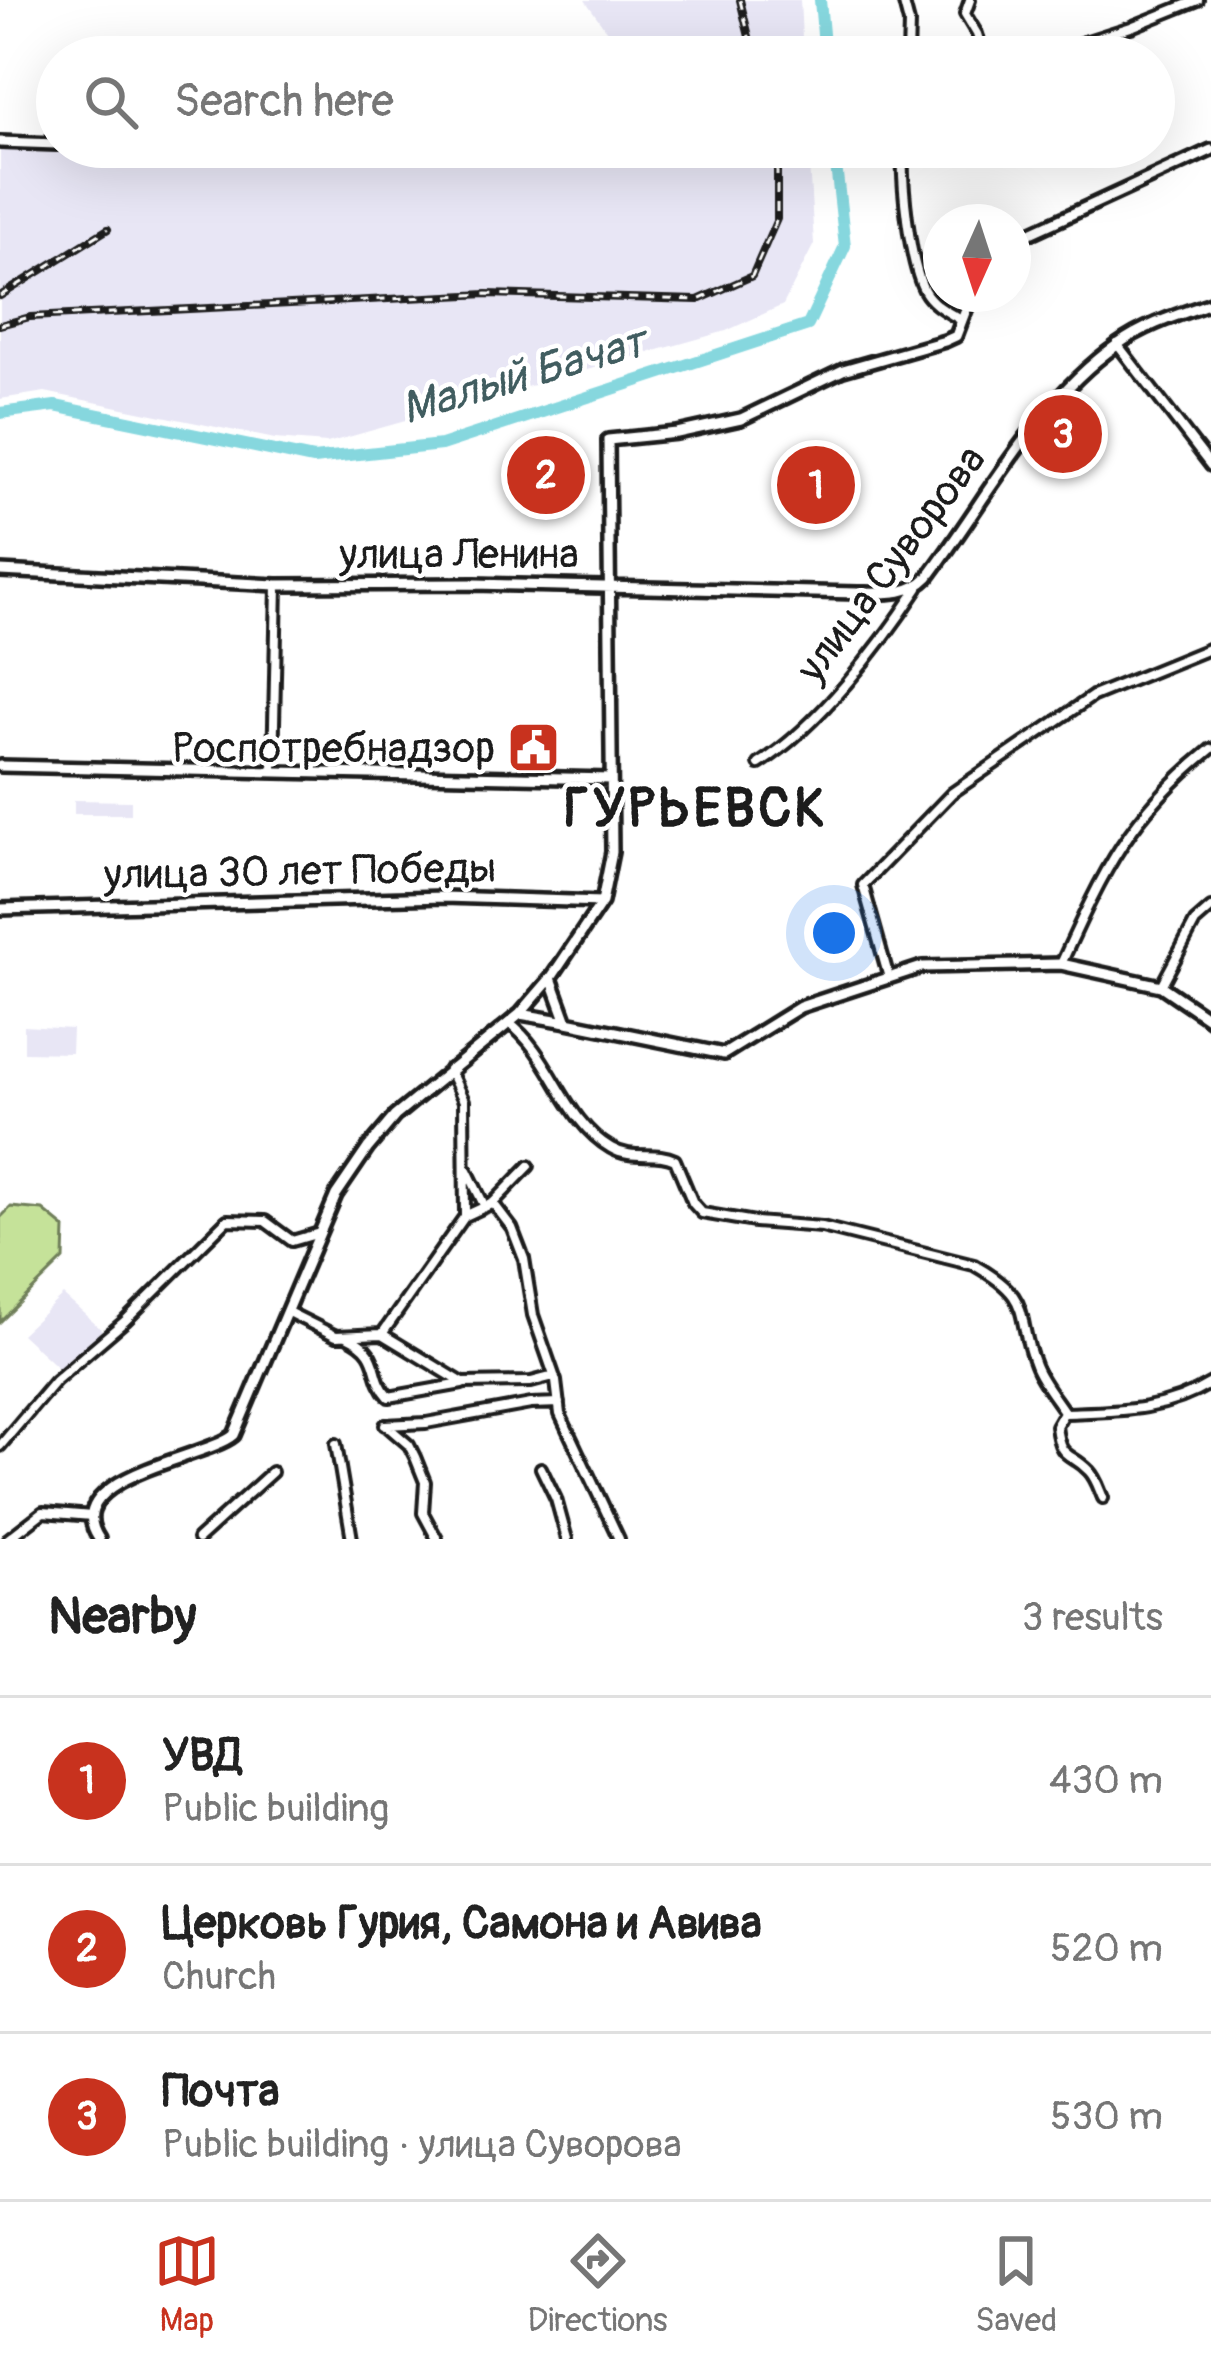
<!DOCTYPE html>
<html lang="en">
<head>
<meta charset="utf-8">
<style>
  body { margin:0; font-family:Pangolin,sans-serif; background:#f6f6f6; color:#222 }
  .compass { position:absolute; left:923px; top:204px; width:108px; height:108px; border-radius:50%; background:#fff; box-shadow:0 12px 48px #0002; rotate:183deg }
  .you { position:absolute; left:834px; top:933px; width:42px; height:42px; margin:-30px; border:9px solid #fff; border-radius:50%; background:#1a73e8; box-shadow:0 0 0 18px #1a73e833 }
  .badge { display:grid; place-items:center; width:78px; height:78px; border-radius:50%; background:#c8321e; color:#fff; font-size:39px; font-weight:700 }
  .pin { position:absolute; translate:-50% -50%; border:6px solid #fff; box-shadow:0 3px 12px #0006 }
  .list { margin:0; padding:0; list-style:none }
  h2 { display:flex; justify-content:space-between; align-items:center; height:156px; margin:0; padding:0 48px; font-size:51px }
  h2 small { font-size:39px; font-weight:400; color:#767676 }
  .list li { display:grid; grid-template-columns:78px 1fr auto; gap:36px; align-items:center; box-sizing:border-box; height:168px; padding:0 48px; border-top:3px solid #e0e0e0 }
  .list b { display:block; font-size:45px; white-space:nowrap }
  .list p { margin:0; font-size:39px; white-space:nowrap; color:#767676 }
  .list em { font-size:39px; font-style:normal; color:#767676 }
  .icon { flex:none; width:66px; height:66px; fill:none; stroke:currentColor; stroke-width:2; stroke-linecap:round; stroke-linejoin:round }
  .map { position:relative; flex:none; width:1211px; height:1539px; overflow:hidden }
  .search { position:absolute; background:#fff; box-shadow:0 12px 48px #0002; left:36px; right:36px; top:36px; height:132px; display:flex; align-items:center; gap:30px; box-sizing:border-box; padding:0 42px; border-radius:66px; color:#767676; font-size:45px }
  .sheet { height:660px; background:#fff }
  nav { display:flex; justify-content:space-around; align-items:center; box-sizing:border-box; height:168px; border-top:3px solid #e0e0e0; background:#fff; font-size:33px; color:#767676 }
  nav a { display:grid; justify-items:center; gap:6px }
  nav .on { color:#c8321e }
  .map>svg:first-child { display:block }
  .built { fill:#e8e6f5 }
  .green { fill:#c5e299; stroke:#707f5a; stroke-width:3 }
  .lines { fill:none; stroke-linecap:round; stroke-linejoin:round }
  .river { stroke:#86d7de; stroke-width:12 }
  .street-casing { stroke:#1c1c1c; stroke-width:16 }
  .secondary-casing { stroke:#1c1c1c; stroke-width:18 }
  .street { stroke:#fff; stroke-width:8 }
  .secondary { stroke:#fff; stroke-width:9 }
  .rail-casing { stroke:#1c1c1c; stroke-width:8 }
  .rail { stroke:#fff; stroke-width:3; stroke-dasharray:9; stroke-linecap:butt }
  .labels { text-anchor:middle; stroke-width:9; stroke-linejoin:round; paint-order:stroke }
  .street-label { font-size:42px; fill:#1c1c1c; stroke:#fff }
  .poi-label { font-size:42px; fill:#1c1c1c; stroke:#fff; text-anchor:end }
  .water-label { font-size:45px; font-style:italic; fill:#415d60; stroke:#fff }
  .district-label { font-size:54px; font-weight:bold; letter-spacing:3px; fill:#1c1c1c; stroke:#fff }
</style>
</head>
<body>
<div class="map">
<svg width="1211" height="1539" viewBox="0 0 1211 1539">
  <rect width="100%" height="100%" fill="#fff"/>
  <filter id="ink" filterUnits="userSpaceOnUse"><feTurbulence type="fractalNoise" baseFrequency=".00833" numOctaves="2"/><feDisplacementMap in="SourceGraphic" scale="24" xChannelSelector="R" yChannelSelector="G"/><feConvolveMatrix kernelMatrix="1 2 1 2 8 2 1 2 1" color-interpolation-filters="sRGB"/></filter>
  <g filter="url(#ink)">
    <path class="built" d="M585 0H800L803 57H625Z
      M261 147H808L814 244 783 305 726 331 327 443 275 439 45 392 0 399V150L245 154Z
      M74 800 131 801V814H74Z
      M24 1026 72 1029 71 1053 24 1052Z
      M63 1295 102 1330 59 1369 21 1334Z"/>
    <path class="green" d="M11 1207 43 1210 65 1228 64 1259 0 1322V1218Z"/>
    <g class="lines">
      <path class="river" d="M820 0 825 57
        M0 413 55 406 313 459 441 445 808 325 845 246 834 147"/>
      <defs>
        <path id="street" d="M903 0 909 23 908 57
          M970 0 965 14 977 34 984 57
          M1037 57 1131 27 1198 0
          M903 147C901 180 909 261 924 290 932 305 948 312 961 320
          M1117 344 1211 466
          M759 764C819 726 879 647 918 588
          M273 770 277 585
          M1061 964C1104 870 1129 815 1211 749
          M889 978 863 885 952 793 1093 696 1211 648
          M1161 986 1195 922 1211 908
          M509 1023C552 1055 563 1120 611 1148 633 1161 655 1150 675 1160L693 1203 702 1213 755 1222 822 1227 974 1265C1036 1300 1014 1313 1035 1365 1041 1381 1056 1399 1065 1413 1118 1411 1164 1412 1211 1383
          M467 1170 485 1207
          M493 1203 512 1228 524 1259 533 1315 556 1381 560 1414 619 1539
          M465 1216 493 1203 529 1166
          M288 1312 336 1336 382 1334 463 1383 531 1382 554 1376
          M382 1334 465 1216 464 1101 449 1069
          M348 1337C384 1354 368 1374 389 1397L462 1384
          M1064 1412 1056 1426C1060 1461 1070 1451 1089 1471 1096 1478 1099 1489 1103 1498
          M385 1425 426 1423 531 1404 559 1403
          M387 1426 409 1445 415 1457 425 1482 423 1513 437 1539
          M336 1444 352 1539
          M0 1446 55 1381 125 1321 227 1220 265 1221 292 1241 316 1234
          M541 1468 556 1499 567 1539
          M8 1539 43 1512 92 1516
          M198 1539 272 1472"/>
        <path id="secondary" d="M0 142 57 144
          M1013 241 1211 150
          M0 571 277 585 475 584 858 593C883 593 910 596 928 577 986 500 1036 402 1117 345 1144 325 1180 314 1211 303
          M0 766 611 779
          M0 909 444 897 602 902
          M551 978 567 1022 724 1054 800 1007 922 967 1061 964 1161 986 1211 1020
          M520 1014 567 1022
          M99 1539C57 1476 208 1458 234 1435L336 1195 368 1148 395 1116 520 1014 551 978 602 902 612 852 608 440 677 433 741 419 843 370 945 341 956 336 972 294"/>
      </defs>
      <use href="#street" class="street-casing"/>
      <use href="#secondary" class="secondary-casing"/>
      <use href="#street" class="street"/>
      <use href="#secondary" class="secondary"/>
      <defs>
        <path id="rail" d="M740 0 754 57
          M0 296 108 229
          M0 325 30 317 487 294 698 300 752 276 777 219V147"/>
      </defs>
      <use href="#rail" class="rail-casing"/>
      <use href="#rail" class="rail"/>
    </g>
  </g>
  <defs>
    <symbol id="civic-square" viewBox="-11 -11 22 22"><rect x="-9" y="-9" width="18" height="18" rx="4" fill="#c8321e" stroke="#fff"/><path d="M-.6-6.5H3V-4.5H.6V-3L4-1V1h2V6H-6V1h2V-1L-.6-3ZM-1.2 2.5V6h2.4V2.5Z" fill="#fff"/></symbol>
  </defs>
  <g fill-rule="evenodd">
    <use href="#civic-square" x="504" y="718" width="59" height="59"/>
  </g>
  <g class="labels">
    <g class="street-label">
      <text x="459" y="568">улица Ленина</text>
      <text transform="translate(890 563) rotate(-53)" y="15">улица Суворова</text>
      <text transform="translate(300 870) rotate(-1)" y="15">улица 30 лет Победы</text>
    </g>
    <g class="poi-label">
      <text x="495" y="762">Роспотребнадзор</text>
    </g>
    <g class="water-label">
      <text transform="translate(523 374) rotate(-16)" y="16">Малый Бачат</text>
    </g>
    <g class="district-label">
      <text x="696" y="826">ГУРЬЕВСК</text>
    </g>
  </g>
</svg>
<svg class="compass" viewBox="-18 -18 36 36"><path d="M0-13l5 13h-10z" fill="#e53935"/><path d="M0 13l5-13h-10z" fill="#767676"/></svg>
<div class="you"></div>
<div class="pin badge" style="left:816px;top:485px">1</div>
<div class="pin badge" style="left:546px;top:475px">2</div>
<div class="pin badge" style="left:1063px;top:434px">3</div>
<div class="search"><svg class="icon" aria-label="search" viewBox="0 0 24 24"><circle cx="10" cy="10" r="6"/><path d="M15 15l6 6"/></svg>Search here</div>
</div>
<section class="sheet">
<h2>Nearby<small>3 results</small></h2>
<ul class="list">
<li><span class="badge">1</span><div><b>УВД</b><p>Public building</p></div><em>430 m</em></li>
<li><span class="badge">2</span><div><b>Церковь Гурия, Самона и Авива</b><p>Church</p></div><em>520 m</em></li>
<li><span class="badge">3</span><div><b>Почта</b><p>Public building · улица Суворова</p></div><em>530 m</em></li>
</ul>
</section>
<nav>
<a class="on"><svg class="icon" aria-label="map" viewBox="0 0 24 24"><path d="M3 6l6-2 6 2 6-2v14l-6 2-6-2-6 2zM9 4v14M15 6v14"/></svg>Map</a>
<a><svg class="icon" aria-label="directions" viewBox="0 0 24 24"><path d="M12 3l9 9-9 9-9-9zM9 14v-3h6M13 9l2 2-2 2"/></svg>Directions</a>
<a><svg class="icon" aria-label="saved" viewBox="0 0 24 24"><path d="M7 4h10v16l-5-4-5 4z"/></svg>Saved</a>
</nav>
</body>
</html>
